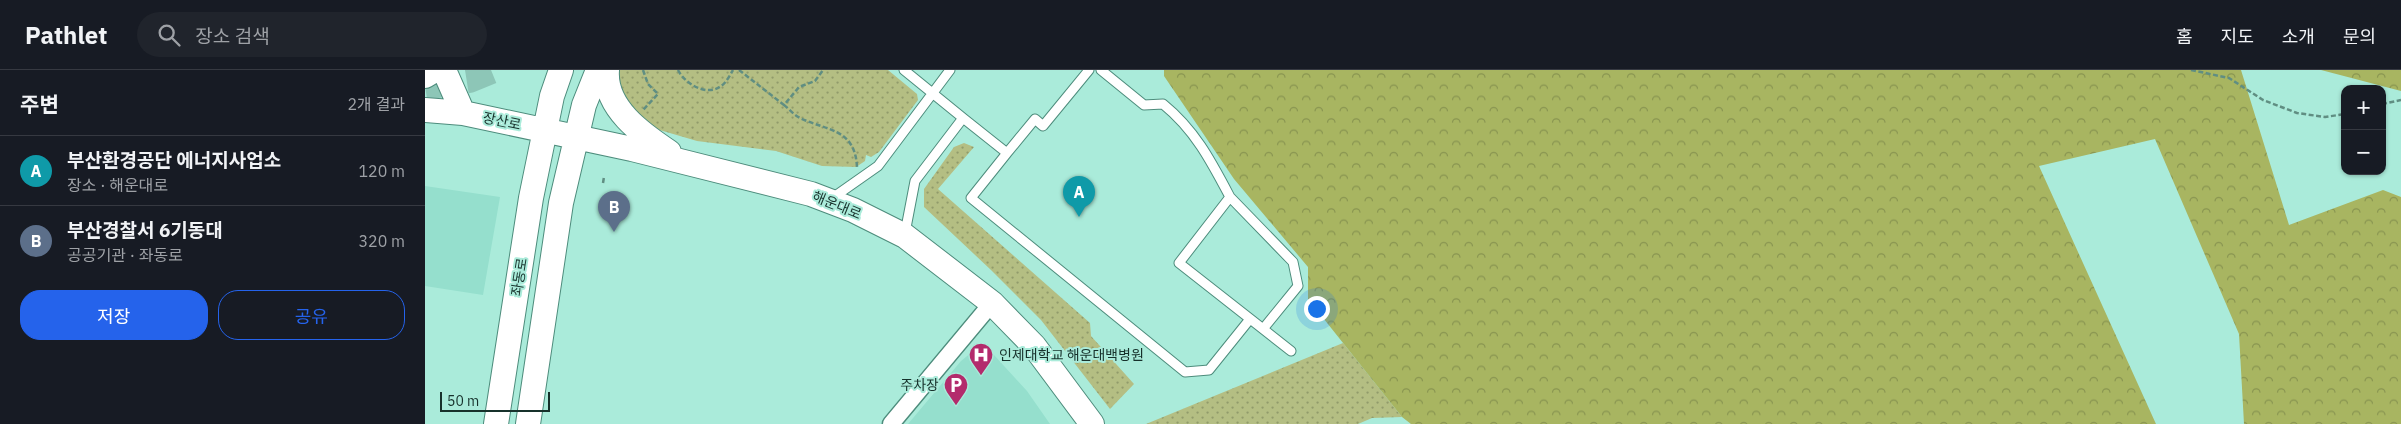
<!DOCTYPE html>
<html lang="ko">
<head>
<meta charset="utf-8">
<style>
  body { margin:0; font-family:"IBM Plex Sans","Noto Sans KR",sans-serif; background:#20242c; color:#f1f3f6 }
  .controls { position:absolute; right:15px; top:15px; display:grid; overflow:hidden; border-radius:10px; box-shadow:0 1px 4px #0004 }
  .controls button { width:45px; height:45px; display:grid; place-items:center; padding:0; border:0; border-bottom:1px solid #363941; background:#171b24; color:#f1f3f6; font:25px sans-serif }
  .scale { position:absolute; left:15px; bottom:12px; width:110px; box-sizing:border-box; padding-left:5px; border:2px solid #17312b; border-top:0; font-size:14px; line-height:18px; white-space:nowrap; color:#17312b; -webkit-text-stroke:4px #aaebda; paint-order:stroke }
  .you { position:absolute; left:891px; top:238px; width:18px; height:18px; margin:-12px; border:4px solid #fff; border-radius:50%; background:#1a73e8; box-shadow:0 0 0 8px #1a73e833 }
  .badge { display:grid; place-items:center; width:32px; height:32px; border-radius:50%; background:#2563eb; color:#fff; font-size:16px; font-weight:700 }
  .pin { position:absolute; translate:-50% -41px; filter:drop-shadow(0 1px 2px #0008) }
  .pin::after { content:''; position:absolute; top:26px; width:18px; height:15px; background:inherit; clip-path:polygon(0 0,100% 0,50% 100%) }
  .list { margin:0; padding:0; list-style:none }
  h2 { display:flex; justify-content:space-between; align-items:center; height:65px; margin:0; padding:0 20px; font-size:21px }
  h2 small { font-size:16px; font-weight:400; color:#9ea1a6 }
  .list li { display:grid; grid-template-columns:32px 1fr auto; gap:15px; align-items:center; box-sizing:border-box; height:70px; padding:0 20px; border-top:1px solid #363941 }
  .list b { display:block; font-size:19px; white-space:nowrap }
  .list p { margin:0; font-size:16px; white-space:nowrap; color:#9ea1a6 }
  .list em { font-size:16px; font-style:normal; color:#9ea1a6 }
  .actions { display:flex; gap:10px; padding:15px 20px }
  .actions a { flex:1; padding:11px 0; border:1px solid #2563eb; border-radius:20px; text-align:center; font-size:18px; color:#2563eb }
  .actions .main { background:#2563eb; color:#fff }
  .icon { flex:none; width:28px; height:28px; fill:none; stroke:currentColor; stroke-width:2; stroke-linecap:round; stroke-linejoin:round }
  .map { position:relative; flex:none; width:1976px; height:354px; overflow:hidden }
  header { display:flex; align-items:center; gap:30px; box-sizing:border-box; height:70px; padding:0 25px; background:#171b24; border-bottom:1px solid #363941 }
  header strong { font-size:24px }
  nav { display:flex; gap:28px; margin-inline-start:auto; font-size:18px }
  .search { width:350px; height:45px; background:#20242c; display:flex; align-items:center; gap:12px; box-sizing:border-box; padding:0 18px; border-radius:28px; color:#9ea1a6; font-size:19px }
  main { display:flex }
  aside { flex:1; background:#171b24 }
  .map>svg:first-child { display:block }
  .built { fill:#95dfcd }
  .grass { fill:url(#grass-dots) }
  .forest { fill:url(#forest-crowns) }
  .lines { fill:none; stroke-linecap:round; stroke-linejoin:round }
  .highway-tunnel { stroke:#8dc6b7; stroke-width:28; stroke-dasharray:28 14; stroke-linecap:butt }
  .lane-casing { stroke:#4d8c7c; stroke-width:11 }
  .street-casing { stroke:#4d8c7c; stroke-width:19 }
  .secondary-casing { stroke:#4d8c7c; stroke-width:26 }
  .path { stroke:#608e82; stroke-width:2.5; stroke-dasharray:5 2.5; stroke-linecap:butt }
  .lane { stroke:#fff; stroke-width:9 }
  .street { stroke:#fff; stroke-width:16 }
  .secondary { stroke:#fff; stroke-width:24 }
  .labels { text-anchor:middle; stroke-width:4; stroke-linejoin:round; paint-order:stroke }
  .street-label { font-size:14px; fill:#17312b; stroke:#aaebda }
  .poi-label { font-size:14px; fill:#17312b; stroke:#aaebda; text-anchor:start }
</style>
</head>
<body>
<header>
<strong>Pathlet</strong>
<div class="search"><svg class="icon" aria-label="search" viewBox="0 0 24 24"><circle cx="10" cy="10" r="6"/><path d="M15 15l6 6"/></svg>장소 검색</div>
<nav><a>홈</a><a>지도</a><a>소개</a><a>문의</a></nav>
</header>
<main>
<aside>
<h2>주변<small>2개 결과</small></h2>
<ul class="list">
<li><span class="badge" style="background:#0f9aa8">A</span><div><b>부산환경공단 에너지사업소</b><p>장소 · 해운대로</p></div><em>120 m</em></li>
<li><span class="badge" style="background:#5c6f8a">B</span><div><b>부산경찰서 6기동대</b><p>공공기관 · 좌동로</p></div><em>320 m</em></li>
</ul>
<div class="actions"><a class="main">저장</a><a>공유</a></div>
</aside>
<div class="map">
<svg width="1976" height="354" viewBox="0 0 1976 354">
  <defs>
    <pattern id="grass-dots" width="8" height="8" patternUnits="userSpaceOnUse" patternTransform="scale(1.25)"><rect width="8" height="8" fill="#b4be83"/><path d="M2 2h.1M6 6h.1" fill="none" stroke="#919b6b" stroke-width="1.8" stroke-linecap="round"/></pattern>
    <pattern id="forest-crowns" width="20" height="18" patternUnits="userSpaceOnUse" patternTransform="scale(1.25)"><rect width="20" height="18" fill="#a8b561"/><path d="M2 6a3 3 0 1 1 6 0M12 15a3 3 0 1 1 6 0" fill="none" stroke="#889450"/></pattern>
  </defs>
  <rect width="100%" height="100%" fill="#aaebda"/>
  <path class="built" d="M0 116 75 127 58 225 0 216Z
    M552 278 569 285 602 321 625 354H483L536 291Z"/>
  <path class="grass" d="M192 0H463L492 24 493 30 454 82 446 87 441 85 440 91 431 97 397 96 351 81 272 71 221 56 196 28Z
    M539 73 549 77 513 119 665 253 666 266 709 314 685 339 616 250 566 200 499 137V119L529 77Z
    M918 273 977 347 947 348 933 354H721Z"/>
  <path class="forest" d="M739 0H1816L1864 155 1958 120 1976 127V354H1819L1814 264 1730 69 1614 96 1731 354H986L977 347 883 229V197L809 109 739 6Z
    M1896 0H1976V21Z"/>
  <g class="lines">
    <path class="highway-tunnel" d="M0 16 44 9 66 0"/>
    <defs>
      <path id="lane" d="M479 0 538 48
        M676 0 719 35 738 34C770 60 786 91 805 127L754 193 866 281
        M582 83 546 128 760 302 784 300 825 249
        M805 127 868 192 873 216 838 259
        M406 129 453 96 525 0
        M480 163 490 111 538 48 582 83 610 49 618 56 664 0"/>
      <path id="street" d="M466 354 567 233"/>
      <path id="secondary" d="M19 0 38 43
        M182 0C179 38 217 64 244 82
        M0 6 10 0
        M0 40 38 43 207 79 386 124 428 140 480 166 567 233 609 276 667 354
        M71 354 106 128 127 26 136 0
        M103 354 136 133 159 35 173 0"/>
    </defs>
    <use href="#lane" class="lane-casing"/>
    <use href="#street" class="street-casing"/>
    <use href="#secondary" class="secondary-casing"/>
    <path class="path" d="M218 0 223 14 233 24 218 40
      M253 0C260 14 282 27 296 16 301 13 305 5 308 0
      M314 0 359 35 374 17 390 11 398 0
      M1766 0 1804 8 1838 30 1872 43 1900 47 1920 44
      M1957 34 1976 30
      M359 35C364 39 369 45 375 48 402 61 430 58 432 97
      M178 113 179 107"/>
    <use href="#lane" class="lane"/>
    <use href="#street" class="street"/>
    <use href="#secondary" class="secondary"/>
  </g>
  <defs>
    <symbol id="hospital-pin" viewBox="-11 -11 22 30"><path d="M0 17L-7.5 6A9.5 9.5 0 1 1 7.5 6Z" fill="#b32b6c" stroke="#aaebda"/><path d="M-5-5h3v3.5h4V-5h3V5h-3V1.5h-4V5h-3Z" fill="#fff"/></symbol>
    <symbol id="parking-pin" viewBox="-11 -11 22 30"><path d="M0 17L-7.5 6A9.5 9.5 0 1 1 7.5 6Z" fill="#b32b6c" stroke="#aaebda"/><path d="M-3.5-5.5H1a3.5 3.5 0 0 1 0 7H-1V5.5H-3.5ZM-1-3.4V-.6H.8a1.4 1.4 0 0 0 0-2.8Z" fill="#fff"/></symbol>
  </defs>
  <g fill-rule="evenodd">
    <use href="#hospital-pin" x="542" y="271" width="28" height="38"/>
    <use href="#parking-pin" x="517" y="301" width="28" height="38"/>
  </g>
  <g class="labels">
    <g class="street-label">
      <text transform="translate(77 51) rotate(12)" y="5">장산로</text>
      <text transform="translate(412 135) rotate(22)" y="5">해운대로</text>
      <text transform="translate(94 207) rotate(-81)" y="5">좌동로</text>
    </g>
    <g class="poi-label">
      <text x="574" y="290">인제대학교 해운대백병원</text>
      <text x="514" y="320" text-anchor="end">주차장</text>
    </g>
  </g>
</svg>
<div class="controls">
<button>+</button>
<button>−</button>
</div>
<div class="scale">50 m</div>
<div class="you"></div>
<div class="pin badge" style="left:654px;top:147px;background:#0f9aa8">A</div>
<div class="pin badge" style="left:189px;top:162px;background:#5c6f8a">B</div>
</div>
</main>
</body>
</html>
